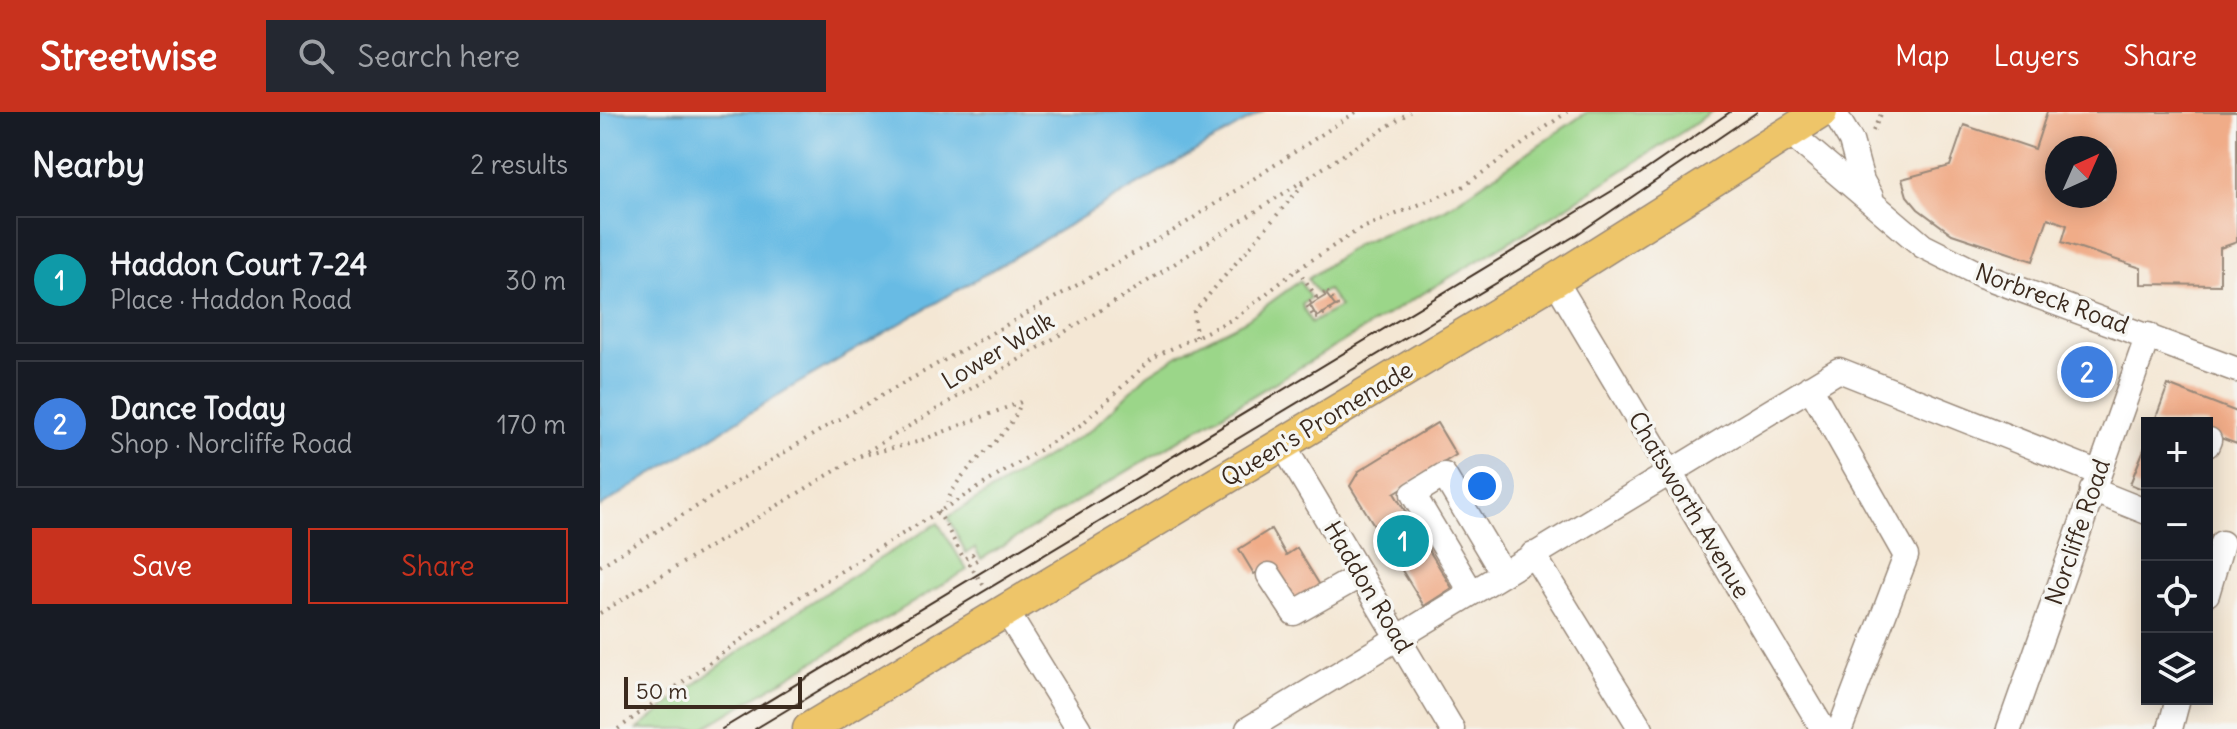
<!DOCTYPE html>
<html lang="en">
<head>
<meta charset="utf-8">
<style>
  body { margin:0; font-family:Delius,sans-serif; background:#242831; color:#f1f3f6 }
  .controls { position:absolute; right:24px; bottom:24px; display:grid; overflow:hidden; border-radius:0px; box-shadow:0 4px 20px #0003 }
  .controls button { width:72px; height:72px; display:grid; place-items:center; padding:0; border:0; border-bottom:2px solid #363941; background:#171b24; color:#f1f3f6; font:40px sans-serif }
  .compass { position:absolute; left:1445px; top:24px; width:72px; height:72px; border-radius:50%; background:#171b24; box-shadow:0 4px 20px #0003; rotate:45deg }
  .scale { position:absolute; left:24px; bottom:20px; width:178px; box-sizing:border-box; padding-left:8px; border:4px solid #3b2a1e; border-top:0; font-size:22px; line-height:28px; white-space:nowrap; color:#3b2a1e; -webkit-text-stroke:6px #f6f6f2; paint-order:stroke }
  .you { position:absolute; left:882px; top:374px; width:28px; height:28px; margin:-20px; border:6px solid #fff; border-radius:50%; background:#1a73e8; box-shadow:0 0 0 12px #1a73e833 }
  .badge { display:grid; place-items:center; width:52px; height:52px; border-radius:50%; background:#c8321e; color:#fff; font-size:26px; font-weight:700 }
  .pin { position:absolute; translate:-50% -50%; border:4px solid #fff; box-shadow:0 2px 8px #0006 }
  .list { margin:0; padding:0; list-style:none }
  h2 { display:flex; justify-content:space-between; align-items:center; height:104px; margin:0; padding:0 32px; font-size:34px }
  h2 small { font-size:26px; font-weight:400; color:#9ea1a6 }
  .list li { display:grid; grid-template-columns:52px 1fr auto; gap:24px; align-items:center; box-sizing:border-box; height:128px; margin:0 16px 16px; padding:0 16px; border:2px solid #363941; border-radius:0px }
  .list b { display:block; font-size:30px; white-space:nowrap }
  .list p { margin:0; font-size:26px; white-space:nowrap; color:#9ea1a6 }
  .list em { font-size:26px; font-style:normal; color:#9ea1a6 }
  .actions { display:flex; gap:16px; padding:24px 32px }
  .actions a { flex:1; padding:18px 0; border:2px solid #c8321e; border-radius:0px; text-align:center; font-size:28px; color:#c8321e }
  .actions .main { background:#c8321e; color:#fff }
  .icon { flex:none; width:44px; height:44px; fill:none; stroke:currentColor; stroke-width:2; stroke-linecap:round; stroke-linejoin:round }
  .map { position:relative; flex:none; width:1637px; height:617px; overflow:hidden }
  header { display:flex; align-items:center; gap:48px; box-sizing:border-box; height:112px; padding:0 40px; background:#c8321e; color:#fff }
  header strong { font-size:38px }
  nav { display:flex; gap:44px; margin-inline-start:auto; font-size:28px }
  .search { width:560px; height:72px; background:#242831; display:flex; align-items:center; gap:20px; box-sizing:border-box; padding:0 28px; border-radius:0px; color:#9ea1a6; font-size:30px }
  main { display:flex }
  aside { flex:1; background:#171b24 }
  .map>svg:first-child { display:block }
  .green { fill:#9bd689; stroke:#6b8054; stroke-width:2 }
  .water { fill:#68bbe4; stroke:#527281; stroke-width:2 }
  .building { fill:#f0ac88; fill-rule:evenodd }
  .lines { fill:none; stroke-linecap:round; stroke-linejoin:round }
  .minor-casing { stroke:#988879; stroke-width:27 }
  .major-casing { stroke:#988879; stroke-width:35 }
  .path { stroke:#988879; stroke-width:4; stroke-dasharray:2 6; stroke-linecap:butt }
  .minor { stroke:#fff; stroke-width:24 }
  .major { stroke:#eec569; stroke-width:32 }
  .tram { stroke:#3b2a1e; stroke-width:2 }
  .labels { text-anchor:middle; stroke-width:7; stroke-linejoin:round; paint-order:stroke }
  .street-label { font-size:24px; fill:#3b2a1e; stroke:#f6f6f2 }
</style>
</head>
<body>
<header>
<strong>Streetwise</strong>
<div class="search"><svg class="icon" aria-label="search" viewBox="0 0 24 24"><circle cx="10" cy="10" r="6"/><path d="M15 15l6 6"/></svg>Search here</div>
<nav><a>Map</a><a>Layers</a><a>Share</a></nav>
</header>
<main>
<aside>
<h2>Nearby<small>2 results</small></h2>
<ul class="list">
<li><span class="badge" style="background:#0f9aa8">1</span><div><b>Haddon Court 7-24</b><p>Place · Haddon Road</p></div><em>30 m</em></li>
<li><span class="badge" style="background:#3f7fe0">2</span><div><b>Dance Today</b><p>Shop · Norcliffe Road</p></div><em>170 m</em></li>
</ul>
<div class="actions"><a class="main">Save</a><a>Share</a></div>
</aside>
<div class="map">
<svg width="1637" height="617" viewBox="0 0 1637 617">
  <rect width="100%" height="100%" fill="#f6f6f2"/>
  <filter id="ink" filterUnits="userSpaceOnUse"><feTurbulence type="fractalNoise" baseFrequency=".0125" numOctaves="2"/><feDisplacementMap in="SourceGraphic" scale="16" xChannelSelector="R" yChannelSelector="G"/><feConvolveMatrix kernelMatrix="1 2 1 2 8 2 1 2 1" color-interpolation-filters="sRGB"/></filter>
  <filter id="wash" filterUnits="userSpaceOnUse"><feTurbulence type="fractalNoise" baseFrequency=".006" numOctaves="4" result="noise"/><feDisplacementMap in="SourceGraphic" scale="32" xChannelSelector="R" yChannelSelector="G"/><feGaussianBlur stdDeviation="1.8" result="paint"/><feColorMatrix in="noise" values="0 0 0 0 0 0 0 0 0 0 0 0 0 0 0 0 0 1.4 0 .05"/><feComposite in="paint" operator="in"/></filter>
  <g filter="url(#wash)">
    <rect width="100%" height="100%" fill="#f4e7d4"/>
    <path class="green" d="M987 0H1113L957 101 381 447 375 436 366 441 348 405 492 317 547 263 588 237 646 208 700 169 710 186 702 193 711 211 740 195 728 178 718 182 708 167 757 132 845 97Z
      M338 411 367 458 102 617H38C133 539 233 474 338 411Z"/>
    <path class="water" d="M0 0H662L185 279 0 395Z"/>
    <g id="blocks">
      <path class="building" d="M1447 0H1637V130L1620 136V173L1541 172V156L1462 130 1467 113 1448 106 1433 149 1352 122 1318 97 1307 84 1302 67 1350 54 1364 13 1435 37ZM1457 36H1505V84H1457Z
        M727 183 735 194 717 205 710 193Z
        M1568 273 1637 300V332L1607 321V311H1554Z
        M837 311 856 343 794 381 852 476 824 494 750 374 759 359Z
        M1547 330V379L1530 372Z
        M671 417 686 443 697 436 721 475 695 490 671 452 654 462 639 437Z"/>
    </g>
  </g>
  <g filter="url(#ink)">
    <use href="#blocks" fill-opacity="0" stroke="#988879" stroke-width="2"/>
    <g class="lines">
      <defs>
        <path id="minor" d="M1234 0 1251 29 1262 69 1271 85
          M1189 20 1323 134 1381 163 1637 258
          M955 168 1223 617
          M1210 275 1306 444 1240 617
          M683 333 852 617
          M1607 333 1609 328
          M1492 378 1547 400
          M933 442 1041 617
          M669 463 694 501 761 463
          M872 481 813 382 844 363 903 462
          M1607 482 1622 431
          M405 497 479 617
          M648 617 1239 258 1499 361
          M1409 617 1548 223
          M1570 617 1578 587"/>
        <path id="major" d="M209 617 955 168 1221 0"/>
      </defs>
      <use href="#minor" class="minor-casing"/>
      <use href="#major" class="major-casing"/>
      <path class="path" d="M1273 19 1282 0
        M698 157 718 188
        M727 180 737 194 715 207 706 192Z
        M596 225 594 200 706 69
        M260 344 317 330 421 290C408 332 361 350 347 391
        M338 399 364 447 372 442 377 448 369 452 386 477
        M0 454 224 316 578 116 756 0
        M0 501 529 181 810 0
        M18 617 204 482 482 312 554 245 635 206 698 157 758 118 864 74 967 0"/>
      <use href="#minor" class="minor"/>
      <use href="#major" class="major"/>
      <path class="tram" d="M122 617 1040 62 1130 0
        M155 617 973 125 1157 0"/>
    </g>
  </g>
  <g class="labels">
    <g class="street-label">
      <text transform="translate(1452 187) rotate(20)" y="8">Norbreck Road</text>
      <text transform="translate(398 239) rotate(-31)" y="8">Lower Walk</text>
      <text transform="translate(717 312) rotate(-31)" y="8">Queen's Promenade</text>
      <text transform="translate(1089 393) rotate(59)" y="8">Chatsworth Avenue</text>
      <text transform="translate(1478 420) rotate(-71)" y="8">Norcliffe Road</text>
      <text transform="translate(768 475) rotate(59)" y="8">Haddon Road</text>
    </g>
  </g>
</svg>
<div class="controls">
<button>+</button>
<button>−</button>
<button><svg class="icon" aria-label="locate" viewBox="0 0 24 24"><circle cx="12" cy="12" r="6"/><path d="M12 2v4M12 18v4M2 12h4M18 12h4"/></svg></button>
<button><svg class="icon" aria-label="layers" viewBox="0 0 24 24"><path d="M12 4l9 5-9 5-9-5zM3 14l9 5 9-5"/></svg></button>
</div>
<svg class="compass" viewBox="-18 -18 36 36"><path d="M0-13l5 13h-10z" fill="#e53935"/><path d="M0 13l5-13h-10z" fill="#9ea1a6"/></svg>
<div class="scale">50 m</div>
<div class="you"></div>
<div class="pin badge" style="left:803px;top:429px;background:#0f9aa8">1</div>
<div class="pin badge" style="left:1487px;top:260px;background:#3f7fe0">2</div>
</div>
</main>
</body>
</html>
